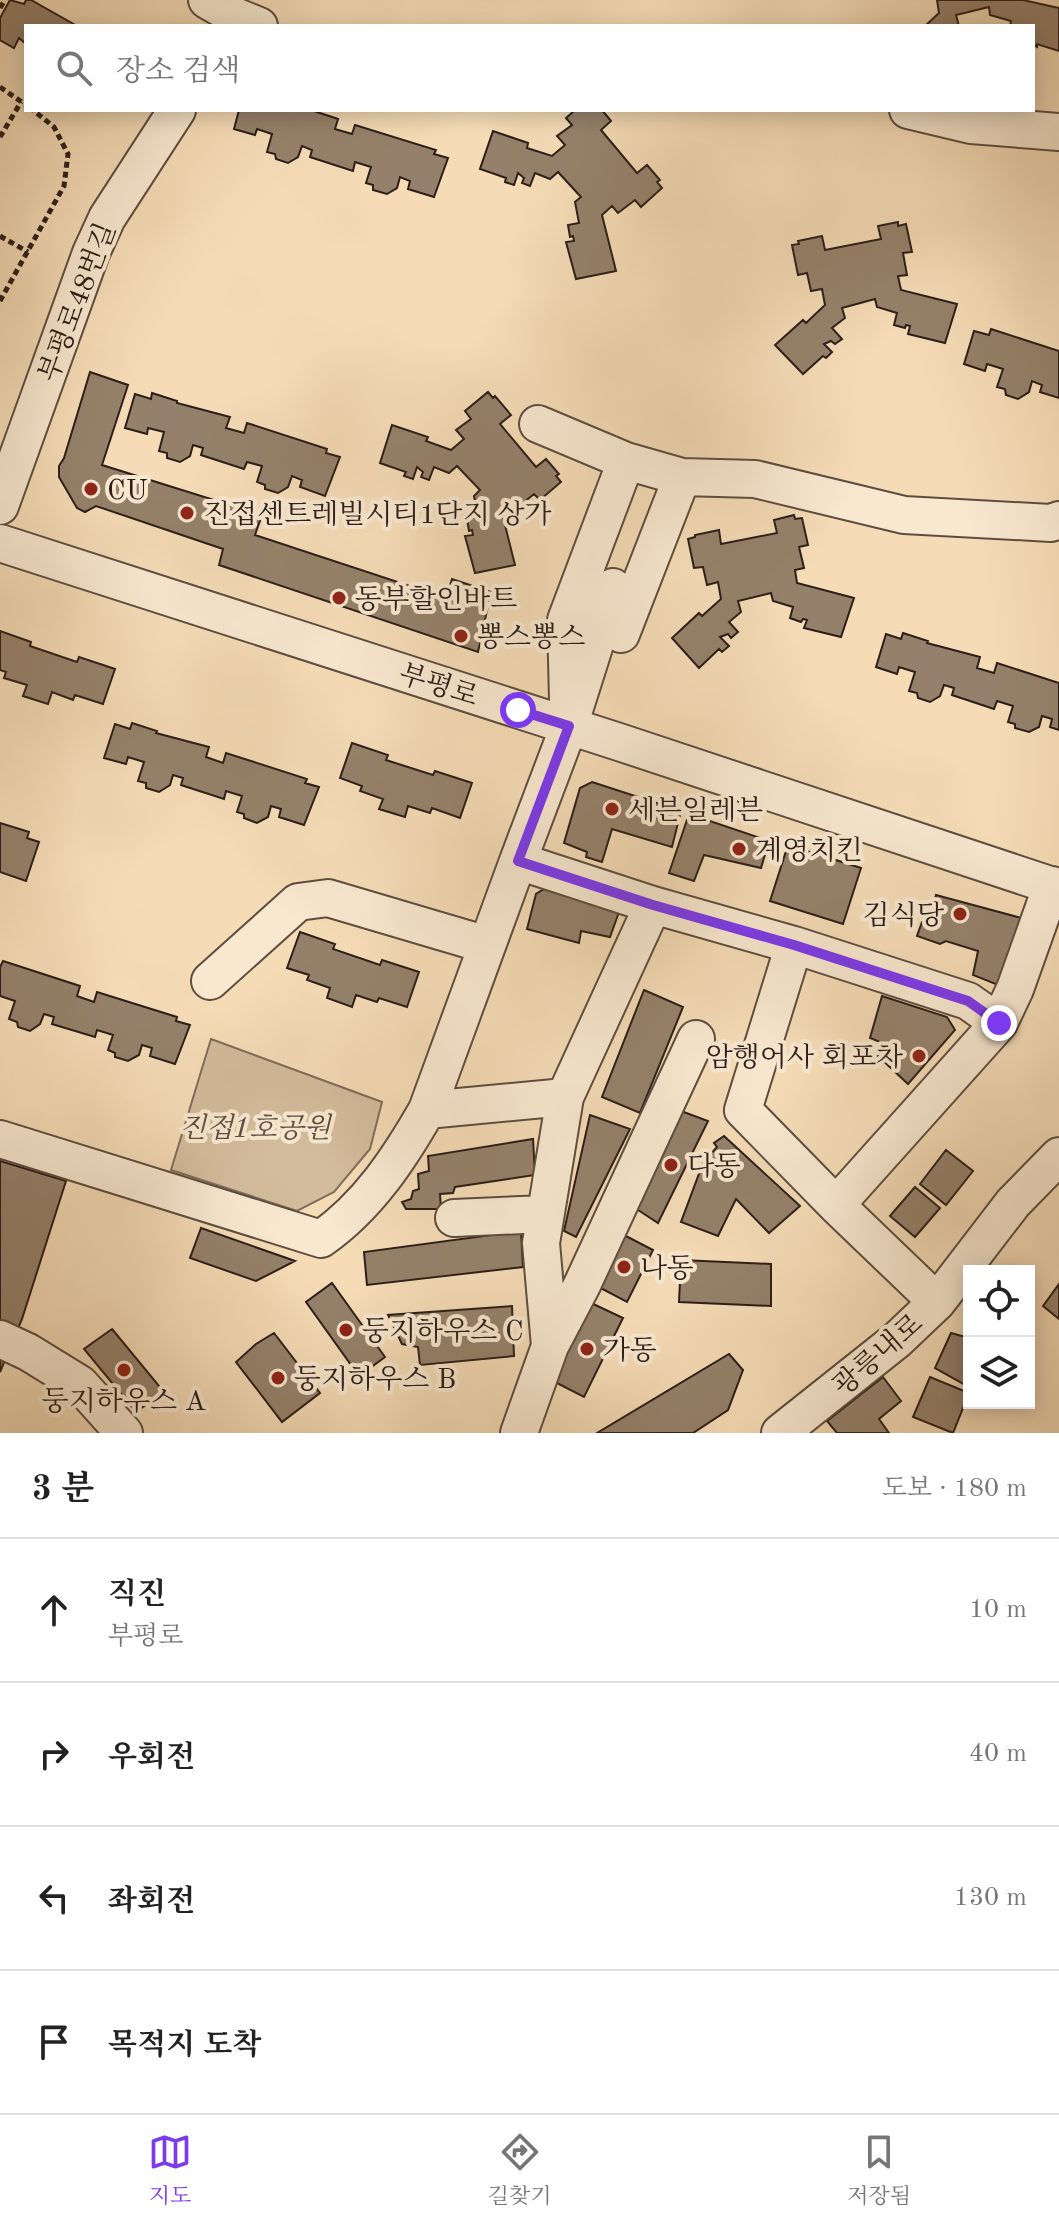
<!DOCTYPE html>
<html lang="ko">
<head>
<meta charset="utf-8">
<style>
  body { margin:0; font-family:"Old Standard TT","Noto Serif KR",serif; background:#f2f2f2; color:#222 }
  .controls { position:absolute; right:24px; bottom:24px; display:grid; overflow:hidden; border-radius:0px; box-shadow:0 4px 20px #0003 }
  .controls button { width:72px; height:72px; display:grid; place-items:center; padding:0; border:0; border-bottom:2px solid #e0e0e0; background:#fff; color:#222; font:40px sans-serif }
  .stop { position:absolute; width:24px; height:24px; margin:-18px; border:6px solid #7c3aed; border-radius:50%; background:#fff }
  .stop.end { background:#7c3aed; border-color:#fff; box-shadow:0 2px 8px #0008 }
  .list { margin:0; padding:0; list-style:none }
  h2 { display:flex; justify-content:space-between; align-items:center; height:104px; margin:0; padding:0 32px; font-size:34px }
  h2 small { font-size:26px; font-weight:400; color:#767676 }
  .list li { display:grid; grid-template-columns:52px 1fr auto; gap:24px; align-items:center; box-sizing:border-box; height:144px; padding:0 32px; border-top:2px solid #e0e0e0 }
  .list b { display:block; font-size:30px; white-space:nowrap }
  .list p { margin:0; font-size:26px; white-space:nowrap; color:#767676 }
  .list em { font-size:26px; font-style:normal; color:#767676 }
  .icon { flex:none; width:44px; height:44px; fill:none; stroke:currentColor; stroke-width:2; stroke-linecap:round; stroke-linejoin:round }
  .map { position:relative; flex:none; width:1059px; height:1433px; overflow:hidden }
  .search { position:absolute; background:#fff; box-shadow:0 4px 20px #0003; left:24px; right:24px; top:24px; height:88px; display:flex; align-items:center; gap:20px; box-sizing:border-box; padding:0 28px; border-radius:0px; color:#767676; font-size:30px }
  .sheet { height:680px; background:#fff }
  nav { display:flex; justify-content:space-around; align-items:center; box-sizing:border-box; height:112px; border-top:2px solid #e0e0e0; background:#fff; font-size:22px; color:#767676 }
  nav a { display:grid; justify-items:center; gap:4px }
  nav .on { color:#7c3aed }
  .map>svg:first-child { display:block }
  .green { fill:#d3bc9c; stroke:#806d5a; stroke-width:2 }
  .building { fill:#95816b; stroke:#2c1e19; stroke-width:2 }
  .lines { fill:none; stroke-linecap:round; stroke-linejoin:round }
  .minor-casing { stroke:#5e4e40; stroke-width:40 }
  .path { stroke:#2c1e19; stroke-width:5; stroke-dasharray:6 4; stroke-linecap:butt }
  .minor { stroke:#f8e8d0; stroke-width:36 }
  .route { stroke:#7c3aed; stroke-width:10 }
  .poi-dot { fill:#8f2418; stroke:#f8e8d0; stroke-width:3 }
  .labels { text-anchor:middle; stroke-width:8; stroke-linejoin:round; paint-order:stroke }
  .street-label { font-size:28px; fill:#2c1e19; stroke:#f8e8d0 }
  .poi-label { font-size:28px; fill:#2c1e19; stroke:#f8e8d0; text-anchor:start }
  .park-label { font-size:28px; font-style:italic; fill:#5e4d40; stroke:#f8e8d0 }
</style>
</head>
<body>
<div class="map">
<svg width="1059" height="1433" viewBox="0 0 1059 1433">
  <rect width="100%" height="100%" fill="#f5dcb7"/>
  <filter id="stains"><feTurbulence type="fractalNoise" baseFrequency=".0025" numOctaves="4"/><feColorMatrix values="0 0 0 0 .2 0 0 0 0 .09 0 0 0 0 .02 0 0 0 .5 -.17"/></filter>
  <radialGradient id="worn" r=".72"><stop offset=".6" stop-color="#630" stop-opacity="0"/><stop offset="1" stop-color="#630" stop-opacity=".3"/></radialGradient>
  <path class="green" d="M211 1039 382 1102 370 1149 334 1192 297 1211 171 1170Z"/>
  <path class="building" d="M10 0 24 4 26 0H31L77 26H26V44L19 38 14 48 0 40V18Z
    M937 0H1023L1059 8V51L1037 44V47L1033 45V26H1010L1011 21 990 15 989 7 956 15 959 26H925L939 13Z
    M239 110H311L338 119 335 129 352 134 355 125 436 150 434 154 448 158 434 197 408 189 410 181 400 177 397 188 387 194 373 190V185L366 183 371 167 355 162 353 171 310 157 312 150 302 146 298 157 288 163 276 159 275 154 267 152 272 134 257 129 255 135 234 129Z
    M575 110H602L611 121 601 130 637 173 647 165 660 180 657 182 662 188 641 207 635 200 618 213 612 206 602 215 616 271 576 279 566 242 574 241 573 236 570 237 568 225 579 223 575 202 581 197 558 172 550 179 535 173 530 186 522 183 524 178 518 173 514 185 505 182 506 178 480 169 493 131 528 143 527 148 552 156 565 145 557 136 572 125 566 118Z
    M898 222V226L906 224 912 252 903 253 907 275 898 276 901 290 957 304 945 343 908 334 910 326 906 325 905 328 894 325 897 313 877 307 875 299 842 308 845 318 832 328 842 339 835 344 831 341 824 344 832 352 826 358 823 356 803 374 775 345 803 320 806 323 825 305 822 289 811 291 807 273 798 275 792 245 799 244 798 241 822 236 825 250 881 239 878 226Z
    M991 329 1059 351V398L1040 392 1042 385 1032 381 1029 392 1018 399 1006 395 1005 389 997 387 1003 369 987 364 985 371 964 364 974 331 989 335Z
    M90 372 128 385 102 465 262 515 255 535 446 598 452 579 491 592 478 652 219 565 223 549 96 506 85 512 77 508 59 477V466L64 458Z
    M488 392 493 398 495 396 511 415 500 424 536 467 546 459 559 474 556 476 561 482 540 500 534 494 518 507 512 500 501 509 515 565 475 573 465 536 473 535 472 530 469 531 467 519 478 517 474 496 480 490 457 466 449 473 434 467 429 480 421 477 423 472 417 467 413 479 404 476 406 472 380 463 392 425 428 437 426 441 451 450 464 439 456 430 471 419 465 411Z
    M152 393 177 401V403L230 417 226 428 244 433 247 423 327 449 326 453 340 457 325 496 300 487 302 480 292 476 288 487 278 493 265 489V485L257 482 262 466 247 462 244 469 201 455 203 448 193 445 190 456 180 462 167 458V453L159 451 164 432 148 428 147 434 125 428 135 394 151 399Z
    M794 515 795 519 802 518 808 545 799 547 804 568 795 570 797 583 854 598 841 637 804 628 807 620 803 619 801 622 790 618 793 607 773 601 771 593 738 601 741 612 729 622 738 632 731 638 728 634 720 637 729 646 722 652 719 649 699 668 672 638 699 613 702 616 721 599 718 582 707 585 703 567 694 568 688 539 695 537V535L719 530 721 544 777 533 774 520Z
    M0 631 31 642 30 646 77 662 79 657 115 669 103 704 75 695 73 700 52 692 48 704 23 696 27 685 4 678 6 672 0 670Z
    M903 633 928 641 927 643 980 657 977 668 994 673 997 663 1059 683V730L1050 727 1052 719 1042 716 1039 727 1029 732 1015 728V724L1008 722 1013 706 997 701 994 709 952 695 954 688 944 685 940 696 930 702 918 698 917 693 909 691 915 672 899 667 897 674 876 667 886 634 901 639Z
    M132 723 157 731 156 733 209 747 206 757 223 763 226 753 307 779 305 783 319 787 304 825 279 817 281 809 271 806 268 817 257 823 244 818V814L237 812 242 796 226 791 224 799 181 785 183 778 173 775 170 785 159 792 146 788V783L138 781 144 762 128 757 126 764 104 758 115 724 130 729Z
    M352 743 388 755 386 760 433 775 435 771 472 783 460 818 432 808 430 813 408 806 405 817 379 809 383 799 360 791 362 786 340 778Z
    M592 782 681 811 672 847 612 829 602 862 586 857 587 852 564 843 580 788Z
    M689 814 769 841 761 868 704 855 694 881 669 873Z
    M0 823 29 832 27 838 39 842 26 881 0 872Z
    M788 845 861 868 843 924 770 901Z
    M544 889 619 912 610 937 581 931 579 943 527 929 536 894Z
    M936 895 1025 919 1003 987 973 975 978 951 946 941 940 944 917 936 922 922 929 923Z
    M300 932 335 944 333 949 380 965 382 960 419 972 407 1007 379 998 377 1002 356 995 352 1007 327 998 330 988 307 980 309 975 287 968Z
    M3 961 80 986 77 996 94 1002 97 992 177 1017 176 1021 190 1025 175 1064 150 1056 152 1048 142 1045 139 1055 128 1061 115 1057V1053L108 1050 113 1035 97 1030 95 1037 52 1024 54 1017 44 1014 40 1024 30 1031 18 1027 17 1022 9 1019 15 1001 0 996V967Z
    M644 990 683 1007 640 1113 602 1097Z
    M882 996 947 1017 955 1030 908 1084 878 1056 890 1046 870 1038Z
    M681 1111 708 1121 658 1223 635 1208Z
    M590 1115 630 1129 576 1237 564 1231Z
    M724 1136 800 1206 769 1233 736 1199 718 1236 681 1222 703 1163 717 1147 714 1143Z
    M533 1139 535 1175 455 1187 453 1193 440 1194 441 1209H406L402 1202 411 1199 413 1191 419 1189 418 1174 429 1171 428 1156Z
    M946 1150 973 1171 946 1205 920 1184Z
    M0 1161 66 1181 22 1319 0 1372Z
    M915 1187 940 1208 915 1237 890 1216Z
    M201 1228 295 1261 256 1281 190 1258Z
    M521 1231 523 1267 367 1285 364 1252Z
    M620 1233 653 1250 627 1302 593 1284Z
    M681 1260 771 1264V1306L679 1302Z
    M332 1283 385 1357 359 1376 306 1302Z
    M1059 1284V1319L1043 1306Z
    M589 1302 623 1318 584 1397 551 1380Z
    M512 1306 514 1356 420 1365 418 1347 402 1344 388 1315Z
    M112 1329 164 1392 136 1412 84 1349Z
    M274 1333 320 1393 282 1422 236 1362 256 1344Z
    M951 1333 969 1338V1387L935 1368Z
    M729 1354 743 1370 728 1410 693 1433H597Z
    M883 1377 901 1401 879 1419 889 1433H837L827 1421Z
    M930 1377 969 1393 953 1433 913 1417Z"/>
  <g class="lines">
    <defs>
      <path id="minor" d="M207 0 237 17 259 26
        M908 110 971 125 1059 132
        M538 424 626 461 682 477 755 479 904 515 1051 523 1059 520
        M0 506 91 253 107 218 177 110
        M0 543 619 742 1059 888
        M621 634 682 477
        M568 700 566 620 626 461
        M518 861 569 726 613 587
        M653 905 565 1097 427 1110 518 861 653 905 794 945
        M210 981 298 902 328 898 487 945
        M999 1023 1015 989 1052 885
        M0 1139 321 1239C368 1206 399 1159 427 1110
        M836 1205 999 1023 968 1001 794 945 743 1110 836 1205 937 1302
        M454 1218 545 1214
        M0 1339 28 1352 80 1384 124 1433
        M550 1346 582 1285 696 1039
        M519 1433 550 1346 541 1243 565 1097
        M780 1433 897 1340 937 1302 1013 1203 1059 1156"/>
    </defs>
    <use href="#minor" class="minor-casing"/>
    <path class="path" d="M0 8 5 0
      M0 87 26 105
      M0 137 21 102
      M0 236 28 252
      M0 301 64 186 68 154 54 127 33 110"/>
    <use href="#minor" class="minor"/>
  </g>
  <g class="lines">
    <path class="route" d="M518 710 569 726 518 861 653 905 794 945 968 1001 999 1023"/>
  </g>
  <g class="poi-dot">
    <circle cx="91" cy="489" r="8"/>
    <circle cx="187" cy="513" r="8"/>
    <circle cx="339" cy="598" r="8"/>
    <circle cx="461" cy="636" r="8"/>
    <circle cx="612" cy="809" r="8"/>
    <circle cx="739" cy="849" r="8"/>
    <circle cx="960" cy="914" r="8"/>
    <circle cx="919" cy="1056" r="8"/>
    <circle cx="671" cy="1165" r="8"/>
    <circle cx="624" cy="1267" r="8"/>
    <circle cx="346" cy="1330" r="8"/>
    <circle cx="587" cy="1349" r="8"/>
    <circle cx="124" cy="1370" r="8"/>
    <circle cx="278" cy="1378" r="8"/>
  </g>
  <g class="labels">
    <g class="street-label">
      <text transform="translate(76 302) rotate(-69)" y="10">부평로48번길</text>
      <text transform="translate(439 684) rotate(18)" y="10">부평로</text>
      <text transform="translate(877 1354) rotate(-41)" y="10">광릉내로</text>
    </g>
    <g class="poi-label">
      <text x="107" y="499">CU</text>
      <text x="203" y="523">진접센트레빌시티1단지 상가</text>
      <text x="355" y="608">동부할인바트</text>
      <text x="477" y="646">뽕스뽕스</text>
      <text x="628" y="819">세븐일레븐</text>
      <text x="755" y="859">계영치킨</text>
      <text x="944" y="924" text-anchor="end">김식당</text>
      <text x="903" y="1066" text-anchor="end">암행어사 회포차</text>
      <text x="687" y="1175">다동</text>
      <text x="640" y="1277">나동</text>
      <text x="362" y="1340">둥지하우스 C</text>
      <text x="603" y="1359">가동</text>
      <text x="294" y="1388">둥지하우스 B</text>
      <text x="124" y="1410" text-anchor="middle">둥지하우스 A</text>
    </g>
    <g class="park-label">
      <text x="255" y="1137">진접1호공원</text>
    </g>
  </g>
  <rect width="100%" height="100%" filter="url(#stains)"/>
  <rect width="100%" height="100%" fill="url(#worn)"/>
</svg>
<div class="controls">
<button><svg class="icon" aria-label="locate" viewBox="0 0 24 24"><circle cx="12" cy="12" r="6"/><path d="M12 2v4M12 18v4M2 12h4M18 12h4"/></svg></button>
<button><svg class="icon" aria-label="layers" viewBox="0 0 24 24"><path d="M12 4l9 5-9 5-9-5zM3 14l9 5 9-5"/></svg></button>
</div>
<div class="stop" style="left:518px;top:710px"></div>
<div class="stop end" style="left:999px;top:1023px"></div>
<div class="search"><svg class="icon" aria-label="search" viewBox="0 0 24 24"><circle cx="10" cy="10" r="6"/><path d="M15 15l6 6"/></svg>장소 검색</div>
</div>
<section class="sheet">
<h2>3 분<small>도보 · 180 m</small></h2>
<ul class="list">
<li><svg class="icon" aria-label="ahead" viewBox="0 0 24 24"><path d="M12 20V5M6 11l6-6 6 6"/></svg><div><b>직진</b><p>부평로</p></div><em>10 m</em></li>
<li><svg class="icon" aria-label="right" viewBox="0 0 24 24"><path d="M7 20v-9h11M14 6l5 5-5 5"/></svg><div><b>우회전</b></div><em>40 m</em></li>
<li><svg class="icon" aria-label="left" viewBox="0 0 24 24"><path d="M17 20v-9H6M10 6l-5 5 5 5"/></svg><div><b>좌회전</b></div><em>130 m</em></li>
<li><svg class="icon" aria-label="arrive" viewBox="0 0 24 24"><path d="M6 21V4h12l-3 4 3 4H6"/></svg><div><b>목적지 도착</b></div></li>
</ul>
</section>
<nav>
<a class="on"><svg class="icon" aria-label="map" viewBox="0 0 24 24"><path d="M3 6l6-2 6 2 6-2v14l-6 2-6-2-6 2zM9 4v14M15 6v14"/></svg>지도</a>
<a><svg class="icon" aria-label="directions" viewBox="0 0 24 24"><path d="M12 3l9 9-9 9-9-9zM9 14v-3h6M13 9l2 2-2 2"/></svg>길찾기</a>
<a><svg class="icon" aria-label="saved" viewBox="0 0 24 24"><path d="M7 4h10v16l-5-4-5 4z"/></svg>저장됨</a>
</nav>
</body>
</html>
